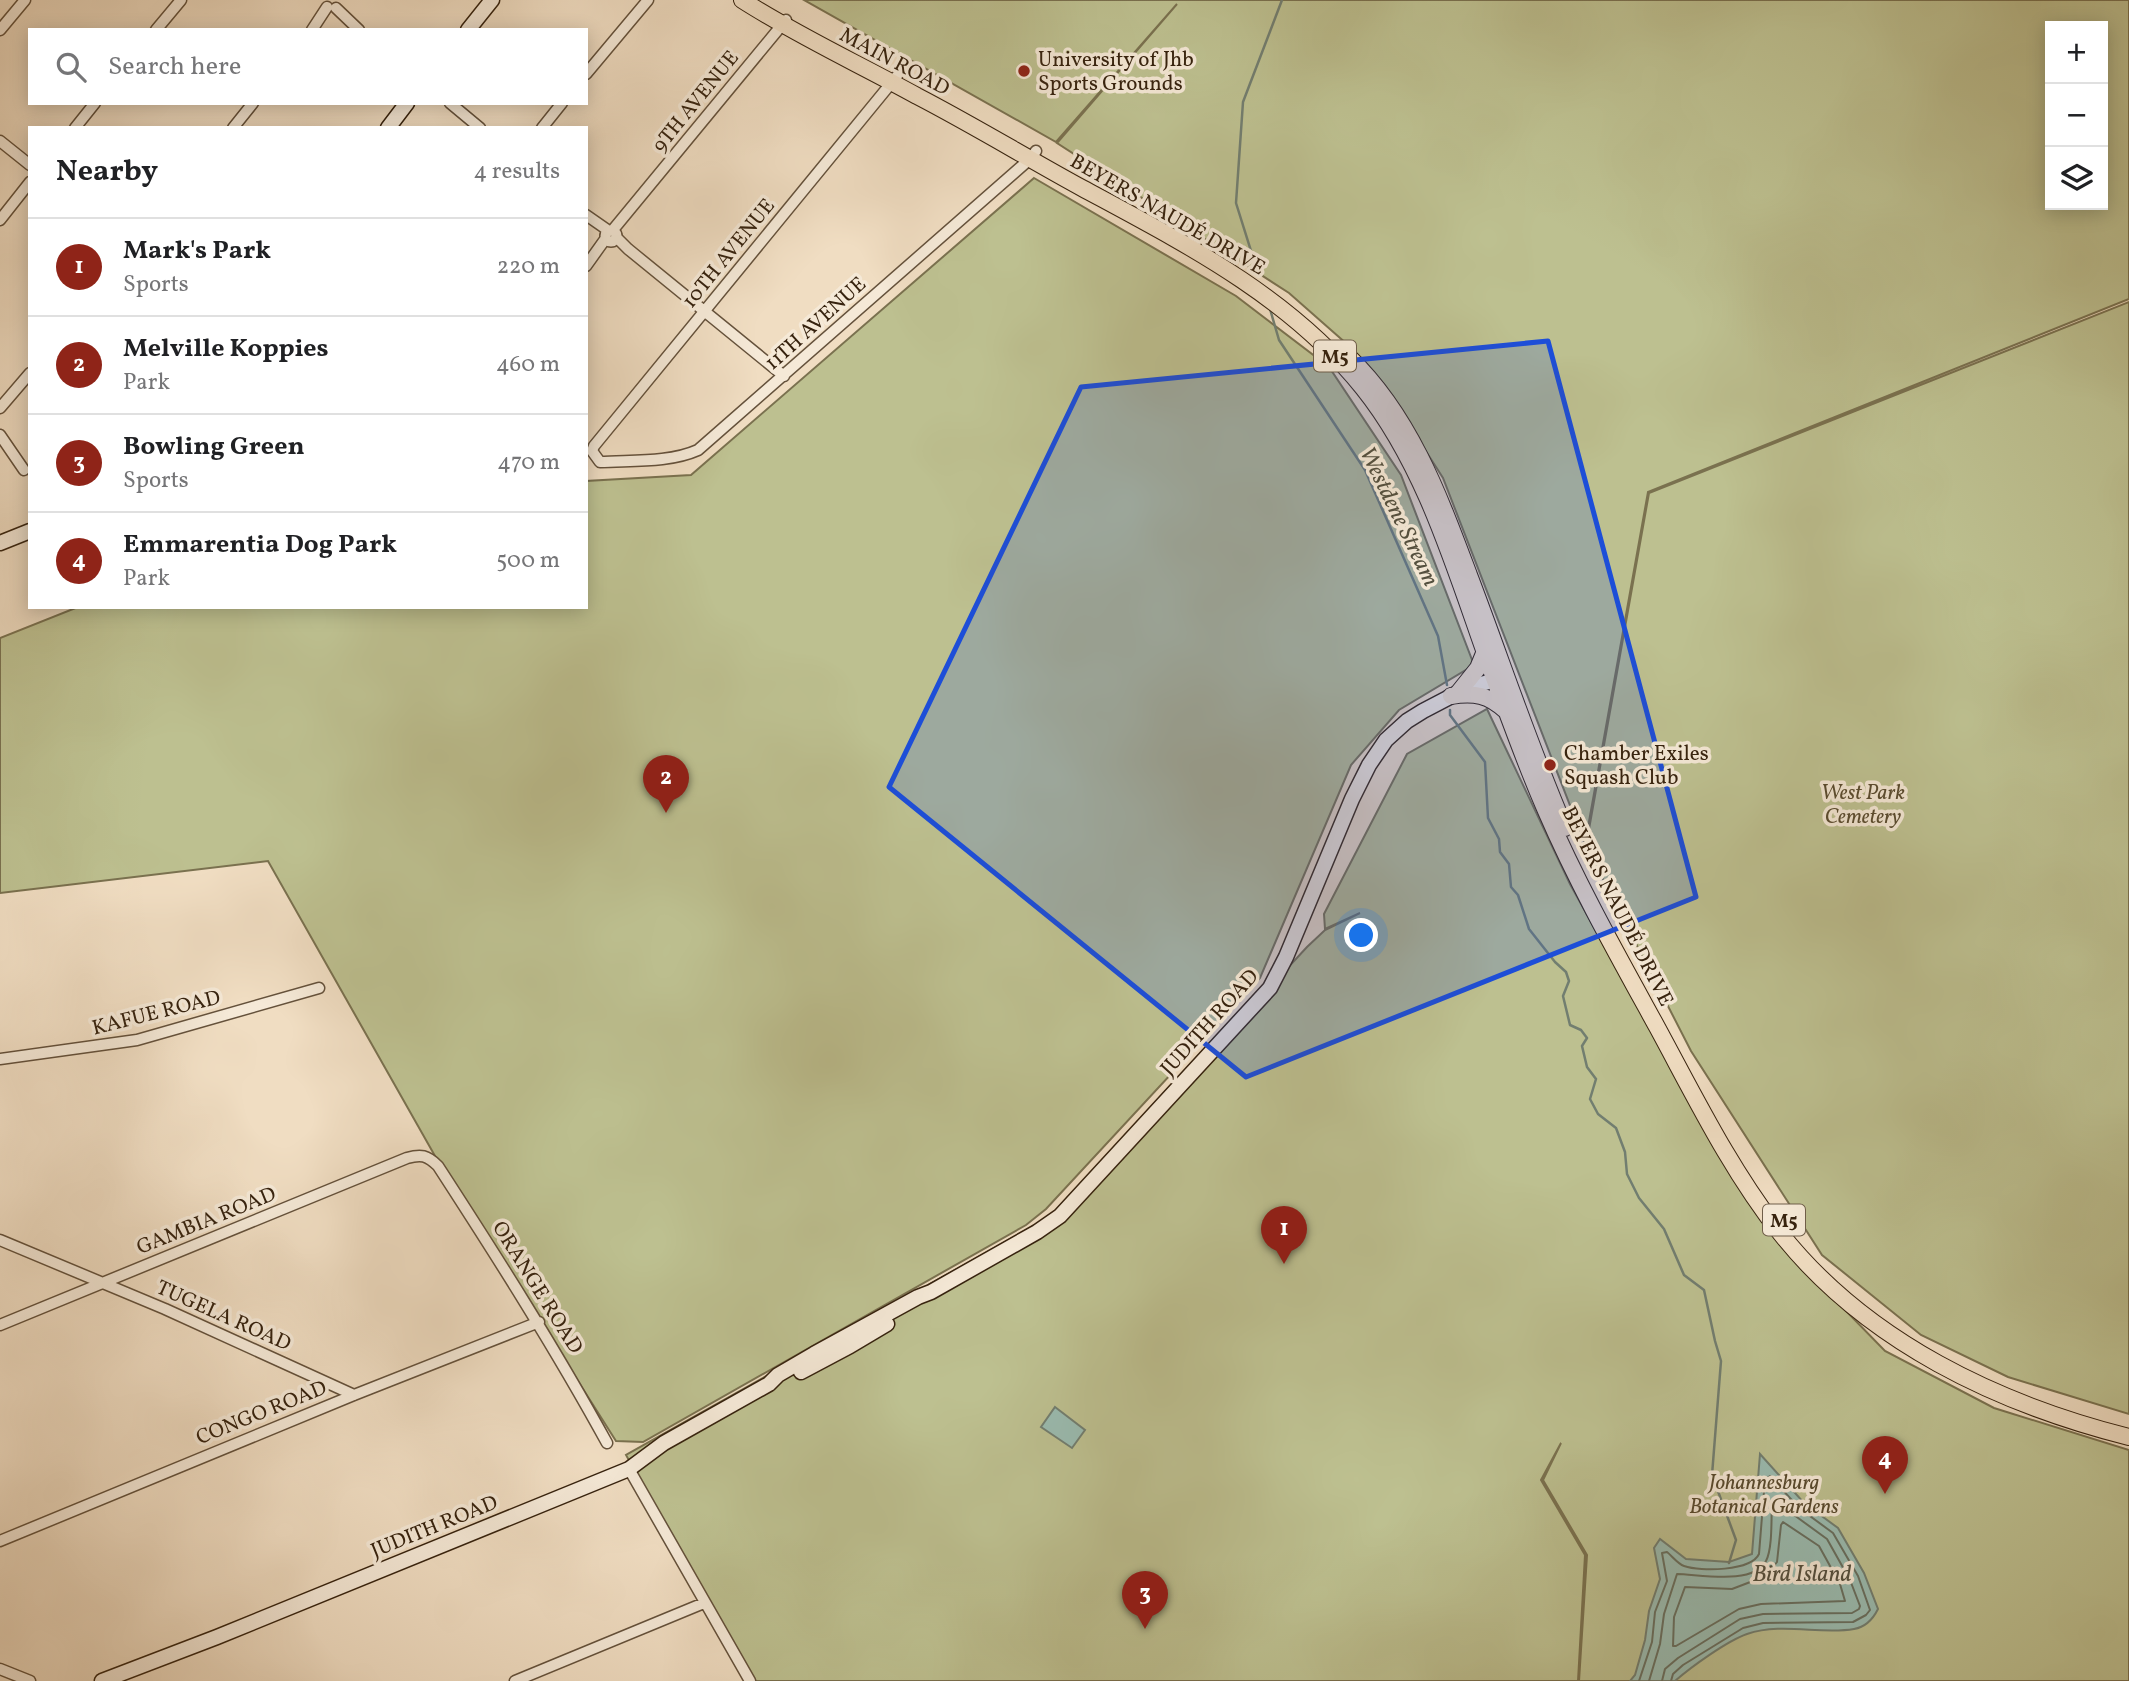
<!DOCTYPE html>
<html lang="en">
<head>
<meta charset="utf-8">
<style>
  body { margin:0; font-family:Vollkorn,serif; background:#f2f2f2; color:#202124 }
  .controls { position:absolute; right:21px; top:21px; display:grid; overflow:hidden; border-radius:0px; box-shadow:0 4px 18px #0003 }
  .controls button { width:63px; height:63px; display:grid; place-items:center; padding:0; border:0; border-bottom:2px solid #e0e0e0; background:#fff; color:#202124; font:35px sans-serif }
  .you { position:absolute; left:1362px; top:936px; width:24px; height:24px; margin:-18px; border:5px solid #fff; border-radius:50%; background:#1a73e8; box-shadow:0 0 0 10px #1a73e833 }
  .badge { display:grid; place-items:center; width:46px; height:46px; border-radius:50%; background:#8f2418; color:#fff; font-size:23px; font-weight:700 }
  .pin { position:absolute; translate:-50% -58px; filter:drop-shadow(0 2px 4px #0008) }
  .pin::after { content:''; position:absolute; top:37px; width:24px; height:21px; background:inherit; clip-path:polygon(0 0,100% 0,50% 100%) }
  .list { margin:0; padding:0; list-style:none }
  h2 { display:flex; justify-content:space-between; align-items:center; height:91px; margin:0; padding:0 28px; font-size:30px }
  h2 small { font-size:23px; font-weight:400; color:#757577 }
  .list li { display:grid; grid-template-columns:46px 1fr auto; gap:21px; align-items:center; box-sizing:border-box; height:98px; padding:0 28px; border-top:2px solid #e0e0e0 }
  .list b { display:block; font-size:26px; white-space:nowrap }
  .list p { margin:0; font-size:23px; white-space:nowrap; color:#757577 }
  .list em { font-size:23px; font-style:normal; color:#757577 }
  .icon { flex:none; width:38px; height:38px; fill:none; stroke:currentColor; stroke-width:2; stroke-linecap:round; stroke-linejoin:round }
  .map { position:relative; flex:none; width:2129px; height:1681px; overflow:hidden }
  .search { position:absolute; background:#fff; box-shadow:0 4px 18px #0003; left:28px; top:28px; width:560px; height:77px; display:flex; align-items:center; gap:18px; box-sizing:border-box; padding:0 24px; border-radius:0px; color:#757577; font-size:26px }
  .panel { position:absolute; background:#fff; box-shadow:0 4px 18px #0003; left:28px; top:126px; width:560px; height:483px; border-radius:0px }
  .map>svg:first-child { display:block }
  .green { fill:#bdc090; stroke:#7a714f; stroke-width:2; fill-rule:evenodd }
  .water { fill:#9abcb1; stroke:#727e70; stroke-width:2 }
  .lines { fill:none; stroke-linecap:round; stroke-linejoin:round }
  .shore { stroke:#686f60; stroke-width:2 }
  .stream { stroke:#727e70; stroke-width:2.5 }
  .street-casing { stroke:#64513b; stroke-width:13 }
  .secondary-casing { stroke:#36220e; stroke-width:17 }
  .primary-casing { stroke:#36220e; stroke-width:18 }
  .street { stroke:#f5e9d7; stroke-width:10 }
  .secondary { stroke:#f5e9d7; stroke-width:14 }
  .primary { stroke:#f0ddc2; stroke-width:16 }
  .marked { fill:#1d4ed8; fill-opacity:0.2; stroke:#1d4ed8; stroke-width:5; stroke-linejoin:round }
  .poi-dot { fill:#8f2418; stroke:#f5e9d7; stroke-width:2.5 }
  .labels { text-anchor:middle; stroke-width:7; stroke-linejoin:round; paint-order:stroke }
  .shield { fill:#f5e9d7; stroke:#6f5e4a; stroke-width:2 }
  .shield-label { font-size:19px; font-weight:bold; fill:#36220e }
  .poi-label { font-size:21px; fill:#36220e; stroke:#f5e9d7; text-anchor:start }
  .street-label { font-size:21px; fill:#36220e; stroke:#f5e9d7 }
  .park-label { font-size:21px; font-style:italic; fill:#584a2e; stroke:#f5e9d7 }
  .water-label { font-size:23px; font-style:italic; fill:#54503f; stroke:#f5e9d7 }
</style>
</head>
<body>
<div class="map">
<svg width="2129" height="1681" viewBox="0 0 2129 1681">
  <rect width="100%" height="100%" fill="#f0ddc2"/>
  <filter id="stains"><feTurbulence type="fractalNoise" baseFrequency=".00286" numOctaves="4"/><feColorMatrix values="0 0 0 0 .2 0 0 0 0 .09 0 0 0 0 .02 0 0 0 .5 -.17"/></filter>
  <radialGradient id="worn" r=".72"><stop offset=".6" stop-color="#630" stop-opacity="0"/><stop offset="1" stop-color="#630" stop-opacity=".3"/></radialGradient>
  <path class="green" d="M804 0H2129V299L1648 492 1585 844 1443 478 1383 384 1348 345 1289 293 1057 143 1177 4 1056 142ZM2050 26H2103V205H2050Z
    M1034 178 1236 296 1329 367 1401 475 1474 665 1399 710 1351 765 1260 978 1046 1209 1026 1225 643 1442 616 1441 435 1156 268 861 0 893V638L78 607H586V481L691 475Z
    M2129 302V1414L2008 1377 1921 1335 1822 1255 1691 1051 1586 846 1649 493Z
    M1487 709 1570 884 1728 1170 1810 1274 1885 1351 1994 1408 2129 1450V1681H1579L1587 1555 1543 1480 1561 1443 1541 1480 1585 1555 1578 1681H751L626 1455 1067 1207 1307 947 1325 930 1360 913 1325 929 1324 914 1407 754Z"/>
  <path class="water" d="M1055 1407 1085 1430 1072 1448 1041 1427Z
    M1760 1454 1804 1503 1838 1528 1864 1573 1878 1609C1873 1619 1866 1627 1854 1629 1821 1635 1782 1622 1747 1634 1727 1641 1691 1667 1675 1681H1630L1635 1675 1645 1640 1649 1611 1660 1579 1654 1548 1660 1539 1686 1559 1729 1562 1752 1554Z"/>
  <g class="lines">
    <path class="shore" d="M1783 1522 1819 1546 1840 1584 1845 1601 1761 1604 1739 1609 1676 1646H1673L1674 1617 1685 1587 1732 1589 1766 1576 1777 1562 1781 1525Z
      M1639 1681 1652 1642 1655 1612 1667 1581 1662 1553 1667 1552C1672 1556 1678 1564 1684 1566 1701 1572 1751 1571 1759 1554L1765 1479 1770 1476 1799 1508 1833 1533 1858 1576 1870 1610 1866 1615 1853 1622 1763 1623 1743 1628 1683 1665 1673 1674 1671 1681
      M1649 1681 1660 1644 1664 1614 1677 1574C1698 1574 1753 1586 1766 1561 1773 1548 1771 1515 1772 1500L1775 1497 1794 1515 1827 1539 1850 1580 1860 1606 1859 1609 1852 1613 1763 1614 1740 1619 1678 1658 1665 1669 1662 1681"/>
    <path class="stream" d="M1257 270 1236 203 1243 102 1282 0
      M1270 309 1279 340 1365 470 1438 636 1447 685
      M1450 710V715L1485 762 1488 818 1499 839 1500 852 1509 864 1511 887 1518 895 1529 929 1555 962 1566 972 1569 981 1563 996 1570 1025 1581 1030 1587 1038 1582 1046 1587 1067 1596 1079 1590 1099 1598 1114 1616 1128 1625 1152 1627 1174 1639 1198 1664 1229 1684 1275 1704 1290 1715 1341 1721 1361 1712 1475 1736 1540 1729 1563"/>
    <defs>
      <path id="street" d="M336 8 359 30
        M0 30 25 0
        M156 30 181 0
        M312 30 327 7
        M586 74 648 0
        M897 76 594 446 592 451 600 462C632 460 669 463 698 450L1030 159 1036 151
        M450 103 480 128
        M75 128 95 103
        M233 128 253 103
        M542 128 562 103
        M0 141 30 165
        M586 215 609 231
        M0 220 30 182
        M605.5 236a5.5 5.5 0 1 1 11 0a5.5 5.5 0 1 1-11 0Z
        M612 231 786 20
        M616 237 628 249 784 376
        M586 266 606 238
        M0 408 30 373
        M0 435 24 470
        M0 1059 137 1040 319 988
        M0 1240 165 1309 354 1395
        M0 1325 407 1158C421 1154 427 1155 438 1166 497 1257 555 1348 607 1443
        M629 1469 750 1681
        M0 1541 354 1395 539 1322
        M0 1669 30 1681
        M515 1681 704 1603"/>
      <path id="secondary" d="M468 30 492 0
        M388 128 407 103
        M0 543 30 531
        M801 1372 850 1346 887 1324
        M102 1681 217 1637 629 1469 664 1443 769 1384 778 1375 814 1354 918 1297 931 1292 1037 1232 1060 1216 1270 988 1286 957 1352 799 1369 765 1386 740 1407 721 1423 711 1467 688 1506 677"/>
      <path id="primary" d="M742 0C798 36 859 64 917 96 973 125 1027 158 1082 188 1184 243 1289 296 1363 388 1432 474 1461 592 1500 694 1515 733 1529 773 1546 811 1578 885 1618 956 1657 1027 1695 1097 1731 1171 1781 1234 1867 1342 1998 1404 2129 1437
        M1350 358C1411 417 1440 498 1469 575 1501 659 1529 745 1565 828
        M1458 693 1478 668 1485 651
        M1451 696C1474 692 1489 695 1506 711"/>
    </defs>
    <use href="#street" class="street-casing"/>
    <use href="#secondary" class="secondary-casing"/>
    <use href="#primary" class="primary-casing"/>
    <use href="#street" class="street"/>
    <use href="#secondary" class="secondary"/>
    <use href="#primary" class="primary"/>
  </g>
  <path class="marked" d="M1548 341 1696 897 1246 1077 889 787 1081 387Z"/>
  <g class="poi-dot">
    <circle cx="1024" cy="71" r="7"/>
    <circle cx="1550" cy="765" r="7"/>
  </g>
  <g class="labels">
    <g class="shield">
      <rect x="1314" y="340.5" width="42" height="31" rx="5"/>
      <rect x="1763" y="1204.5" width="42" height="31" rx="5"/>
    </g>
    <g class="shield-label">
      <text x="1335" y="363">M5</text>
      <text x="1784" y="1227">M5</text>
    </g>
    <g class="poi-label">
      <text x="1038" y="66">University of Jhb<tspan x="1038" dy="24">Sports Grounds</tspan></text>
      <text x="1564" y="760">Chamber Exiles<tspan x="1564" dy="24">Squash Club</tspan></text>
    </g>
    <g class="street-label">
      <text transform="translate(895 61) rotate(28)" y="7">MAIN ROAD</text>
      <text transform="translate(695 101) rotate(-51)" y="7">9TH AVENUE</text>
      <text transform="translate(1168 214) rotate(30)" y="7">BEYERS NAUDÉ DRIVE</text>
      <text transform="translate(728 253) rotate(-51)" y="7">10TH AVENUE</text>
      <text transform="translate(815 323) rotate(-42)" y="7">11TH AVENUE</text>
      <text transform="translate(1618 906) rotate(63)" y="7">BEYERS NAUDÉ DRIVE</text>
      <text transform="translate(156 1012) rotate(-14)" y="7">KAFUE ROAD</text>
      <text transform="translate(1209 1022) rotate(-48)" y="7">JUDITH ROAD</text>
      <text transform="translate(206 1220) rotate(-22)" y="7">GAMBIA ROAD</text>
      <text transform="translate(538 1287) rotate(58)" y="7">ORANGE ROAD</text>
      <text transform="translate(224 1315) rotate(24)" y="7">TUGELA ROAD</text>
      <text transform="translate(261 1412) rotate(-22)" y="7">CONGO ROAD</text>
      <text transform="translate(434 1526) rotate(-22)" y="7">JUDITH ROAD</text>
    </g>
    <g class="park-label">
      <text x="1863" y="799">West Park<tspan x="1863" dy="24">Cemetery</tspan></text>
      <text x="1764" y="1489">Johannesburg<tspan x="1764" dy="24">Botanical Gardens</tspan></text>
    </g>
    <g class="water-label">
      <text transform="translate(1400 516) rotate(64)" y="8">Westdene Stream</text>
      <text x="1802" y="1581">Bird Island</text>
    </g>
  </g>
  <rect width="100%" height="100%" filter="url(#stains)"/>
  <rect width="100%" height="100%" fill="url(#worn)"/>
</svg>
<div class="controls">
<button>+</button>
<button>−</button>
<button><svg class="icon" aria-label="layers" viewBox="0 0 24 24"><path d="M12 4l9 5-9 5-9-5zM3 14l9 5 9-5"/></svg></button>
</div>
<div class="you"></div>
<div class="pin badge" style="left:1284px;top:1264px">1</div>
<div class="pin badge" style="left:666px;top:813px">2</div>
<div class="pin badge" style="left:1145px;top:1629px">3</div>
<div class="pin badge" style="left:1885px;top:1494px">4</div>
<div class="search"><svg class="icon" aria-label="search" viewBox="0 0 24 24"><circle cx="10" cy="10" r="6"/><path d="M15 15l6 6"/></svg>Search here</div>
<section class="panel">
<h2>Nearby<small>4 results</small></h2>
<ul class="list">
<li><span class="badge">1</span><div><b>Mark's Park</b><p>Sports</p></div><em>220 m</em></li>
<li><span class="badge">2</span><div><b>Melville Koppies</b><p>Park</p></div><em>460 m</em></li>
<li><span class="badge">3</span><div><b>Bowling Green</b><p>Sports</p></div><em>470 m</em></li>
<li><span class="badge">4</span><div><b>Emmarentia Dog Park</b><p>Park</p></div><em>500 m</em></li>
</ul>
</section>
</div>
</body>
</html>
